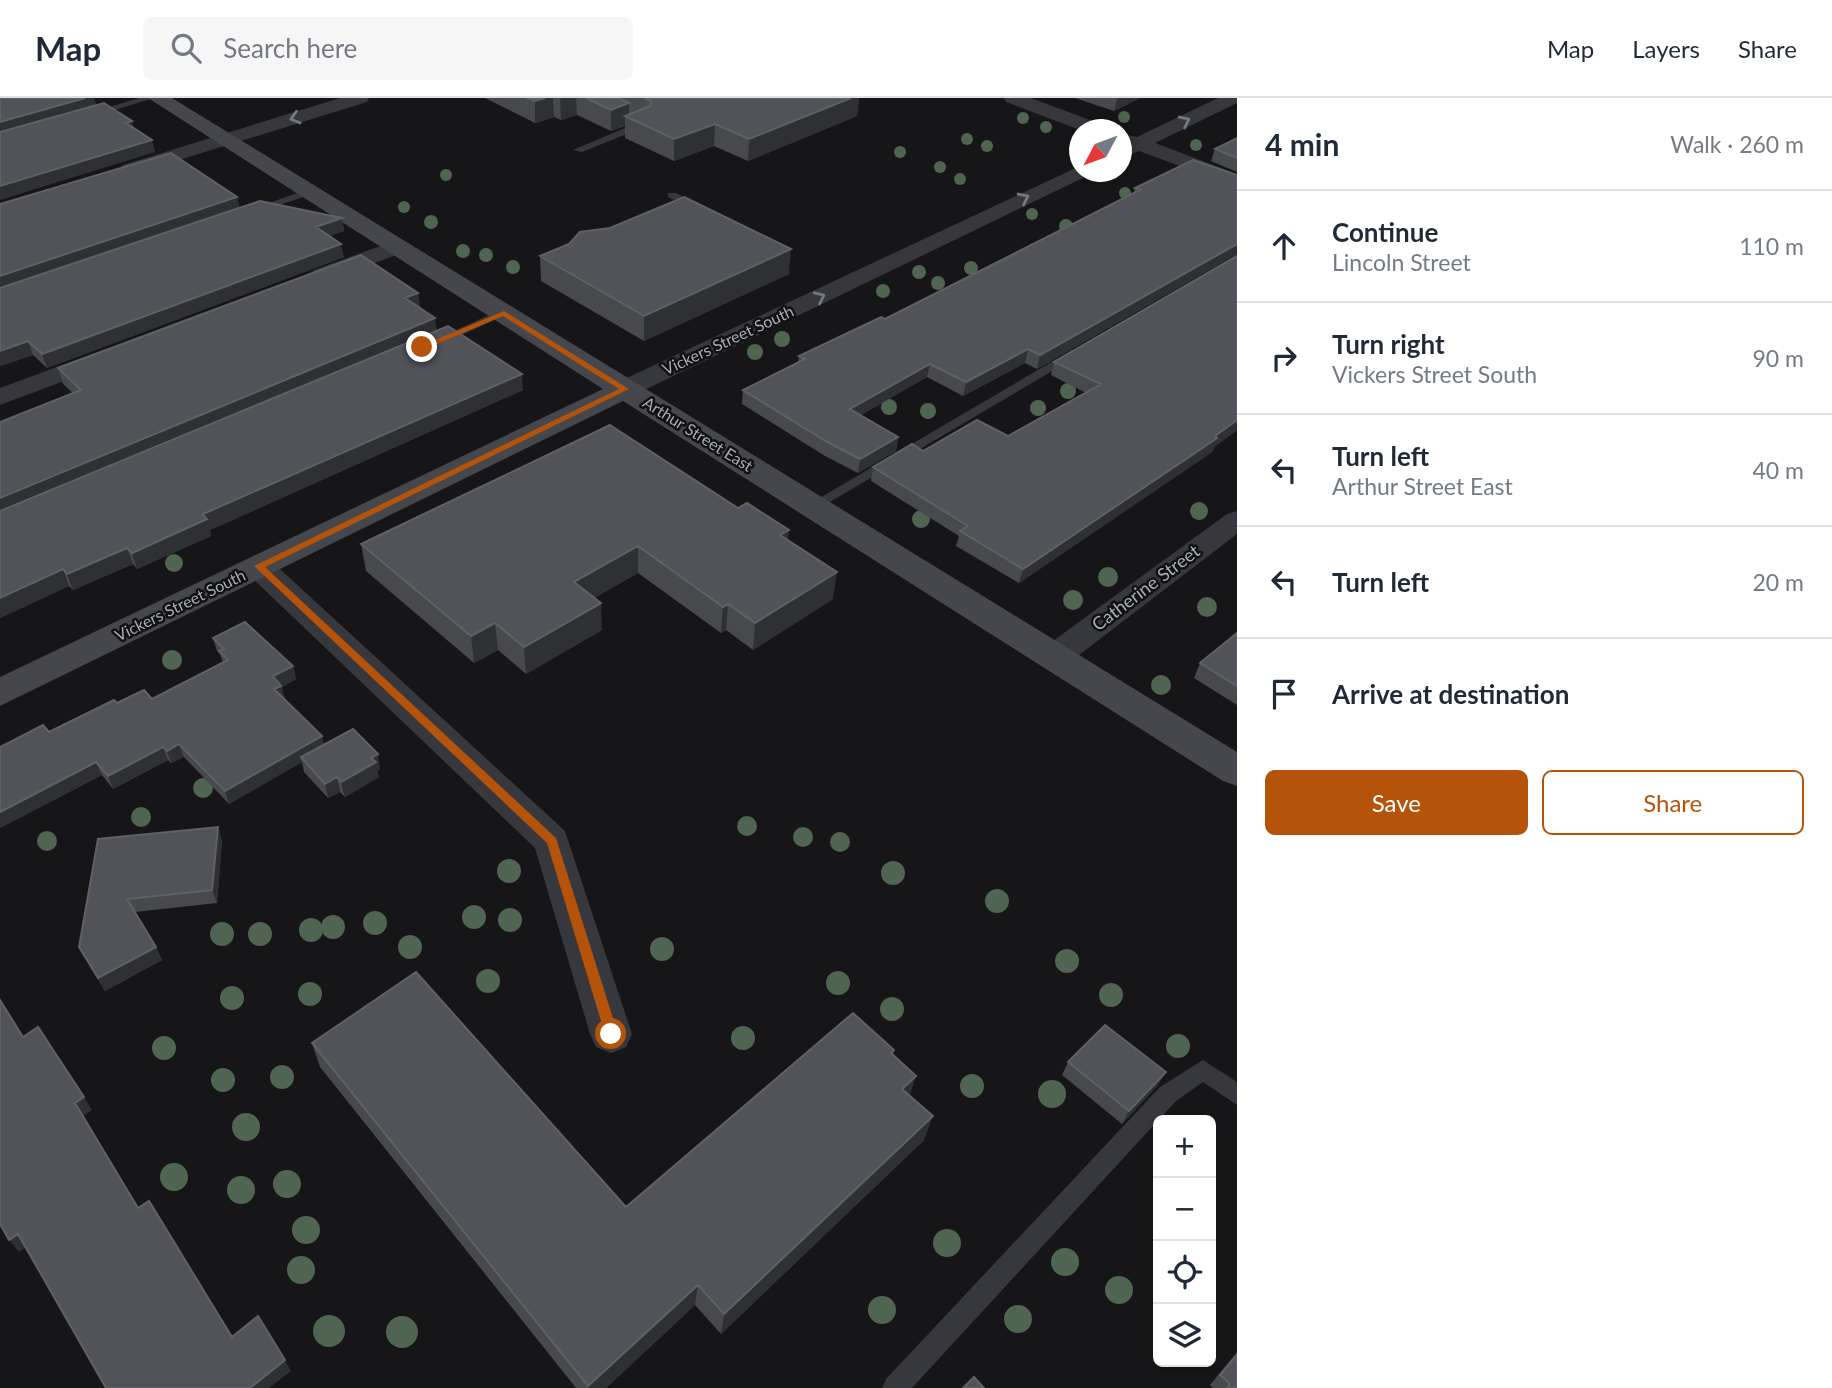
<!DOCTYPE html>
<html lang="en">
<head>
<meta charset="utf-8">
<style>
  body { margin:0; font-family:Lato,sans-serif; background:#f6f6f7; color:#1f2937 }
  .controls { position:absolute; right:21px; bottom:21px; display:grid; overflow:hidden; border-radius:10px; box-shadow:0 4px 10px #0003 }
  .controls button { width:63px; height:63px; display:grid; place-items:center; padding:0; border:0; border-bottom:2px solid #e0e1e3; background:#fff; color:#1f2937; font:35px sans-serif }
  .compass { position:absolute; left:1069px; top:21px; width:63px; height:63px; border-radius:50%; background:#fff; box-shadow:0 4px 10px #0003; rotate:229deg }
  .stop { position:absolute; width:21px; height:21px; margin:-16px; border:5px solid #b45309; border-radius:50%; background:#fff }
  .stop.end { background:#b45309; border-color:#fff; box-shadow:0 2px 7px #0008 }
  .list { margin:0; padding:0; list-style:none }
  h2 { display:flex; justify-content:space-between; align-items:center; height:91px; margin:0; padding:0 28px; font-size:30px }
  h2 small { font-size:23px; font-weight:400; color:#747a83 }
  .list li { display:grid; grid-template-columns:46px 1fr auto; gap:21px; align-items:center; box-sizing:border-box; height:112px; padding:0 28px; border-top:2px solid #e0e1e3 }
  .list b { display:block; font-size:26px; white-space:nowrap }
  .list p { margin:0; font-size:23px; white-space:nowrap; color:#747a83 }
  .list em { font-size:23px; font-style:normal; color:#747a83 }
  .actions { display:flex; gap:14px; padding:21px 28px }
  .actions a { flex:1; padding:16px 0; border:2px solid #b45309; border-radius:10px; text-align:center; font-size:24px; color:#b45309 }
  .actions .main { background:#b45309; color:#fff }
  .icon { flex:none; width:38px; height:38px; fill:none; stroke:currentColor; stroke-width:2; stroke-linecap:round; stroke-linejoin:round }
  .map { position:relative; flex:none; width:1237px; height:1290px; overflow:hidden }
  header { display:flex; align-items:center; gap:42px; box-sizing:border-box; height:98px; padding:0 35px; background:#fff; border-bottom:2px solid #e0e1e3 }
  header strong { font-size:33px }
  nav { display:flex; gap:38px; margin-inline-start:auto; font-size:24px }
  .search { width:490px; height:63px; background:#f6f6f7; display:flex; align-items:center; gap:18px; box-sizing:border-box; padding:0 24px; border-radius:10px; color:#747a83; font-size:26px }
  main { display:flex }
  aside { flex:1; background:#fff }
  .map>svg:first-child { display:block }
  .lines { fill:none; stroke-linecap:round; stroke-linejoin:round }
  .lane { fill:#37383d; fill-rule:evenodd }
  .street { fill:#37383d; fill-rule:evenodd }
  .secondary { fill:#45474d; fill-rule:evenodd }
  .tree { fill:#506452 }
  .wall { fill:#47494d }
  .shaded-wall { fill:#2f3033 }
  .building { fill:#525359; stroke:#5f6168; stroke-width:2 }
  .oneway { stroke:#757881 }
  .route { fill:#b45309 }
  .labels { text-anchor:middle; stroke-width:5; stroke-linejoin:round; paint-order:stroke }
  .far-street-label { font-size:16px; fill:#a8adb8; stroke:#111113 }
  .street-label { font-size:18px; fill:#a8adb8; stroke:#111113 }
</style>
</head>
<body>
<header>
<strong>Map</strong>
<div class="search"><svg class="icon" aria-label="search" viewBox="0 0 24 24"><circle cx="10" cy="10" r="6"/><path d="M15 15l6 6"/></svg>Search here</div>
<nav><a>Map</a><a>Layers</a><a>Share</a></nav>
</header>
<main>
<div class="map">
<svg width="1237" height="1290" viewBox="0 0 1237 1290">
  <rect width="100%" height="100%" fill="#161618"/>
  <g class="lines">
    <path class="lane" d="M139 0H154L92 19 87 16Z
      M639 24 649 27 582 54 573 52Z
      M308 91 313 94 312 96 256 115 247 113Z
      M668 95H676L705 111 696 113 668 99Z
      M500 212 510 215 440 247 430 244Z
      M1072 252 1078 256 1076 259 818 411 813 412 806 408Z
      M1203 962 1237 984V1007L1203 984 1176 1003 912 1290H882L886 1281 1160 989Z"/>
    <path class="street" d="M340 0H369L367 4 137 75 130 77 120 71 123 67Z
      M1004 0H1031L1106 28 1108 32H1080L1006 4Z
      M1218 0H1237V5L1155 45 1237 76V89L1139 53 1122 60V36L1137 39Z
      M1080 68V74H1090L1087 78 634 297H616L612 291 616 285Z
      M397 142 408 149 405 154 322 184 314 182 310 177 314 172Z
      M103 252 112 255 116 260 112 265 0 307V290Z
      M1237 413V436L1066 567 1054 570 1042 567 1038 559 1042 551 1227 416Z
      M258 458 269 461 565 733 632 936 626 949 611 955 596 949 590 936 535 750 247 475 243 468 247 461Z"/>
    <path class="secondary" d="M148 0H172L1237 654V688L1223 683 623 303 0 608V579L603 291Z"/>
  </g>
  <g class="tree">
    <circle cx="1124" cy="19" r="6"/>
    <circle cx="1023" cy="20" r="6"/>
    <circle cx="1046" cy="29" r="6"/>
    <circle cx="967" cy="41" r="6"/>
    <circle cx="1196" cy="47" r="6"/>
    <circle cx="987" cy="48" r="6"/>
    <circle cx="900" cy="54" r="6"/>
    <circle cx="940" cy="69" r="6"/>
    <circle cx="446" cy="77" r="6"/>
    <circle cx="960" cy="81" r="6"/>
    <circle cx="1125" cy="95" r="6"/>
    <circle cx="404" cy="109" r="6"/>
    <circle cx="1032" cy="116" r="6"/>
    <circle cx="431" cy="124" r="7"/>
    <circle cx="1066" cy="128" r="7"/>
    <circle cx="463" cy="153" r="7"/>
    <circle cx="486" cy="157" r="7"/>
    <circle cx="513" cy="169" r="7"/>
    <circle cx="971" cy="170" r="7"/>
    <circle cx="919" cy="174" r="7"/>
    <circle cx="938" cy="185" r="7"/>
    <circle cx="883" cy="193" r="7"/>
    <circle cx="782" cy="241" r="8"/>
    <circle cx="755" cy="254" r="8"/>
    <circle cx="1068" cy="293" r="8"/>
    <circle cx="889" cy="309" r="8"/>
    <circle cx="1038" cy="310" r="8"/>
    <circle cx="928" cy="313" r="8"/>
    <circle cx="1199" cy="413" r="9"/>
    <circle cx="921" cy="421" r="9"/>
    <circle cx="174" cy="465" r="9"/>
    <circle cx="1108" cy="479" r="10"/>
    <circle cx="1073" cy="502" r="10"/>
    <circle cx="1207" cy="509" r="10"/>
    <circle cx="172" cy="562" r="10"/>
    <circle cx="1161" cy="587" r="10"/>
    <circle cx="203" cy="690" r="10"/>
    <circle cx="141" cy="719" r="10"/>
    <circle cx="747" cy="728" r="10"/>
    <circle cx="803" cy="739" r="10"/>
    <circle cx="47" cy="743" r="10"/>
    <circle cx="840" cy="744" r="10"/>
    <circle cx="509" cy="773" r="12"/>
    <circle cx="893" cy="775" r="12"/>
    <circle cx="997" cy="803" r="12"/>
    <circle cx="474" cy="819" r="12"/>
    <circle cx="510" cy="822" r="12"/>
    <circle cx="375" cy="825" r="12"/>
    <circle cx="333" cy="829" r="12"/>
    <circle cx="311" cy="832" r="12"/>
    <circle cx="222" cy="836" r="12"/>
    <circle cx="260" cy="836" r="12"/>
    <circle cx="410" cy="849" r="12"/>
    <circle cx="662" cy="851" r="12"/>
    <circle cx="1067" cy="863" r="12"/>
    <circle cx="488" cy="883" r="12"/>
    <circle cx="838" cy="885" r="12"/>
    <circle cx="310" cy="896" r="12"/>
    <circle cx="1111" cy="897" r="12"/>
    <circle cx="232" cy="900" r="12"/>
    <circle cx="892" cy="911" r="12"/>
    <circle cx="743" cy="940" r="12"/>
    <circle cx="1178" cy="948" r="12"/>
    <circle cx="164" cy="950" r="12"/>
    <circle cx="282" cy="979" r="12"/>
    <circle cx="223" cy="982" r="12"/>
    <circle cx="972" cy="988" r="12"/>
    <circle cx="1052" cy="996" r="14"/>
    <circle cx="246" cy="1029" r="14"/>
    <circle cx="174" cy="1079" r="14"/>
    <circle cx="287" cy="1086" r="14"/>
    <circle cx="241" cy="1092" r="14"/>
    <circle cx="306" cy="1132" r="14"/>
    <circle cx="947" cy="1145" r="14"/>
    <circle cx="1065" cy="1164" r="14"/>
    <circle cx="301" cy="1172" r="14"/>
    <circle cx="1119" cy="1192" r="14"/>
    <circle cx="882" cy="1212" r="14"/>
    <circle cx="1018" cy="1221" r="14"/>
    <circle cx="329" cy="1233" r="16"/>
    <circle cx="402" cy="1234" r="16"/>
  </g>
  <path class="wall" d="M485 0H859L857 18 748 63 714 48 674 63 625 40V28L611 33 577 17 561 22 554 19 535 25Z
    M1075 0H1140L1114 13Z
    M1237 40V74L1211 63 1215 51Z
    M1237 77V156L1037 271 1025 265 963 298 927 279 861 317 898 339 896 353 858 375 825 358 742 306 743 292 798 264 799 258 885 221 1133 96 1135 90Z
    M237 99 239 110 342 120 344 133 329 138 344 159 47 270 33 257 0 268V106Z
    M610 130 789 176 644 243 541 183 540 158Z
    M1237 158V332L1214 349 1212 354 1019 485 956 448 959 438 871 383 873 369 923 353 1008 338 1086 295 1051 277 1054 264Z
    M418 195 420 210 437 233 523 292 210 432 211 438 137 471 133 466 73 492 69 488 0 520 73 295 63 286 58 270Z
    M788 442 833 501 753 552 726 532 721 535 638 475 594 500 602 532 526 576 498 552 474 565 366 473 361 446Z
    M1237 535V607L1194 580 1200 565Z
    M213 540 293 568 296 581 282 589 284 601 322 638 324 647 380 671 377 673 379 679 345 699 340 694 328 700 304 674 302 664 229 706 184 659 171 665 168 662 113 691 102 677 0 730V649L49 634 117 605 152 601 223 565 220 556 217 553Z
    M98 741 222 742 217 805 135 814 156 849 162 862 105 893 79 849Z
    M312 945 626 1109 894 952 893 957 910 998 924 1042 721 1236 695 1207 606 1290H576L320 969Z
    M1068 964 1158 987 1122 1026 1062 977Z
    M1237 1254V1290H1213L1210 1287Z"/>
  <path class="shaded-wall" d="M85 0H94L97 9 0 37V24Z
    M545 0H553L554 19 535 25V3Z
    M562 0H576L577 17 561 22 560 1Z
    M835 0H859L857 18 748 63 749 41Z
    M1119 0H1140L1114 13 1117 1Z
    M629 5V20L625 18V28L611 33V12Z
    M132 23 135 35 126 25Z
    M715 26 714 48 674 63V41Z
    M152 42 155 54 0 102V88Z
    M237 99 240 111 0 192V178Z
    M342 120 344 133 318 142 316 129Z
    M341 146 344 159 47 270 42 256Z
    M1237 146V156L1037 271 1040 257Z
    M791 151 789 176 644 243V218Z
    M418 195 420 211 405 200Z
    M435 220 437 236 0 419V400Z
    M28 243 33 257 0 268V253Z
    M1028 251 1025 265 963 298 966 284Z
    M930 266 927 279 847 325 850 311Z
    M522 276 523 292 210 432 211 438 137 471 132 455 203 416Z
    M1237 322V332L1214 349 1212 354 1019 485 1023 471Z
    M898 339 896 353 858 375 860 361Z
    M789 432 786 459 780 437Z
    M638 448V475L574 511V484Z
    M127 450 133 466 73 492 67 476Z
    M63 471 69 488 0 520V500Z
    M837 474 833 501 753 552 755 525Z
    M601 505 602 532 526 576 524 549Z
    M728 506 726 532 721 535 723 509Z
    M495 525 498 552 474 565 471 538Z
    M293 568 296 581 282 589 285 601 278 604 274 591 273 578Z
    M322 638 325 651 301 659 302 664 229 706 225 693Z
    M179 646 184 659 171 665 167 653Z
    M163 649 168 662 113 691 108 678Z
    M378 656 380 671 377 673 379 679 345 699 341 684 371 660Z
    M96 664 102 677 0 730V714Z
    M337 679 340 694 328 700 325 686Z
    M218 729 222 742 217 805 212 792Z
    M156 849 162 862 105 893 98 880Z
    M1166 974 1158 987 1122 1026 1129 1013Z
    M916 978 908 1002 902 991Z
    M84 999 92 1012 83 1018 75 1005Z
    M933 1018 924 1042 721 1236 724 1216Z
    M18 1136 27 1148 19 1154 9 1142Z
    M698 1187 695 1207 606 1290H588V1288Z
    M285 1262 291 1273 269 1290H250Z"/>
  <path class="building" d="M0 0H85L0 24Z
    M527 0H545L535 3Z
    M586 0H619L629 5 611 12Z
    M644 0H851L749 41 715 26 674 41 625 18 650 8 651 3Z
    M104 5 132 23 126 25 152 42 0 88V34Z
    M1237 40V60L1215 51Z
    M171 55 237 99 0 178V106Z
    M1193 62 1237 77V146L1040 257 1028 251 966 284 930 266 850 311 898 339 860 361 827 344 743 292 805 261 799 258 881 219 885 221 1140 92 1135 90Z
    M684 99 791 151 644 218 540 158 569 146 580 134 610 130Z
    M260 103 342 120 316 129 341 146 42 256 28 243 0 253V190Z
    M361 157 418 195 405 200 435 220 0 400V324L81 292 58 270Z
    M1237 158V322L1215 338 1217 340 1023 471 960 433 968 428 873 369 912 346 923 353 977 322 1008 338 1101 286 1054 264Z
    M448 228 522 276 203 416 207 421 132 455 127 450 67 476 63 471 0 500V413Z
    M610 327 738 410 747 405 789 432 780 437 837 474 755 525 728 506 723 509 638 448 574 484 601 505 524 549 495 525 471 538 361 446Z
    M245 524 293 568 273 578 281 588 274 591 322 638 225 693 179 646 167 653 163 649 108 678 96 664 0 714V649L43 627 49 634 114 602 117 605 144 592 152 601 228 562 219 553 224 551 213 540Z
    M1237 535V588L1200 565Z
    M353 631 378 656 371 660 376 664 341 684 337 679 325 686 301 659Z
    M218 729 212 792 127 801 156 849 98 880 79 849 98 741Z
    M416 874 626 1109 853 915 894 952 891 955 916 978 902 991 933 1018 724 1216 698 1187 588 1288 312 945Z
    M0 902 23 939 38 929 84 999 75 1005 138 1110 149 1103 232 1239 258 1218 285 1262 250 1290H106L18 1136 9 1142 0 1126Z
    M1105 927 1166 974 1129 1013 1068 964Z
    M1237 1257V1290H1227L1230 1286 1220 1277Z
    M974 1279 984 1290H963Z"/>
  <defs><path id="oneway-chevron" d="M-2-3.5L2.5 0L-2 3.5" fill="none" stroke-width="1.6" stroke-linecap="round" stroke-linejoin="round" transform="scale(1.75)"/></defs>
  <g class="oneway">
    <use href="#oneway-chevron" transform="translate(295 20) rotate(163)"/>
    <use href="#oneway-chevron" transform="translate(1185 23) rotate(-26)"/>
    <use href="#oneway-chevron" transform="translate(1024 100) rotate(-26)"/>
    <use href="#oneway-chevron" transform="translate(820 199) rotate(-25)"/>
  </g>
  <path class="route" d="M504 213 629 291 265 469 556 740 618 936 611 942 605 936 547 745 254 468 619 291 503 218 425 251 418 249Z"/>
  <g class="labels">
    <g class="far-street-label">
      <text transform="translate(728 242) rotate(-25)" y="6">Vickers Street South</text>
      <text transform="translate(698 336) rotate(32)" y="6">Arthur Street East</text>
      <text transform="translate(180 507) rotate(-26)" y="6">Vickers Street South</text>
    </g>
    <g class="street-label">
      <text transform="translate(1146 490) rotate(-37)" y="6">Catherine Street</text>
    </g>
  </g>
</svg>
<div class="controls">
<button>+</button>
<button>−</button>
<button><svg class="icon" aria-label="locate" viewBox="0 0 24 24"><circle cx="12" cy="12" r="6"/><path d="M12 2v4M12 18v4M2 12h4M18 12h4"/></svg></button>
<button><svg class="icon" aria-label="layers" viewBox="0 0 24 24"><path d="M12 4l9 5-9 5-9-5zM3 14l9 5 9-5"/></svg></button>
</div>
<svg class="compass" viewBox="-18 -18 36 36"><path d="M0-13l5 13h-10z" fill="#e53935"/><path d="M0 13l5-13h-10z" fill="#747a83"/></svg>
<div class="stop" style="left:611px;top:936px"></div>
<div class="stop end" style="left:422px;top:249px"></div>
</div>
<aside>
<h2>4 min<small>Walk · 260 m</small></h2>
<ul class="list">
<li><svg class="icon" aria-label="ahead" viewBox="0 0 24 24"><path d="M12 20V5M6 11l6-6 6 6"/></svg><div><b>Continue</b><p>Lincoln Street</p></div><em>110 m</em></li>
<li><svg class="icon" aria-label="right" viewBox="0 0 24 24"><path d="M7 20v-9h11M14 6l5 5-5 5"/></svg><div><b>Turn right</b><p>Vickers Street South</p></div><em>90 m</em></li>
<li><svg class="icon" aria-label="left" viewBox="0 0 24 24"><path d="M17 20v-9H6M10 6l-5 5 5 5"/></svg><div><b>Turn left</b><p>Arthur Street East</p></div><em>40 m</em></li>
<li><svg class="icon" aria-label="left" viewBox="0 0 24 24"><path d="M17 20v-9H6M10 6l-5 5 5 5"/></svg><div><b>Turn left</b></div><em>20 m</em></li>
<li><svg class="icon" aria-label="arrive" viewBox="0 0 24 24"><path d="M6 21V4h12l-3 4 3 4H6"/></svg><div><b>Arrive at destination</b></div></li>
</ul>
<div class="actions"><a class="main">Save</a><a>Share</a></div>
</aside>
</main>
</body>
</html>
